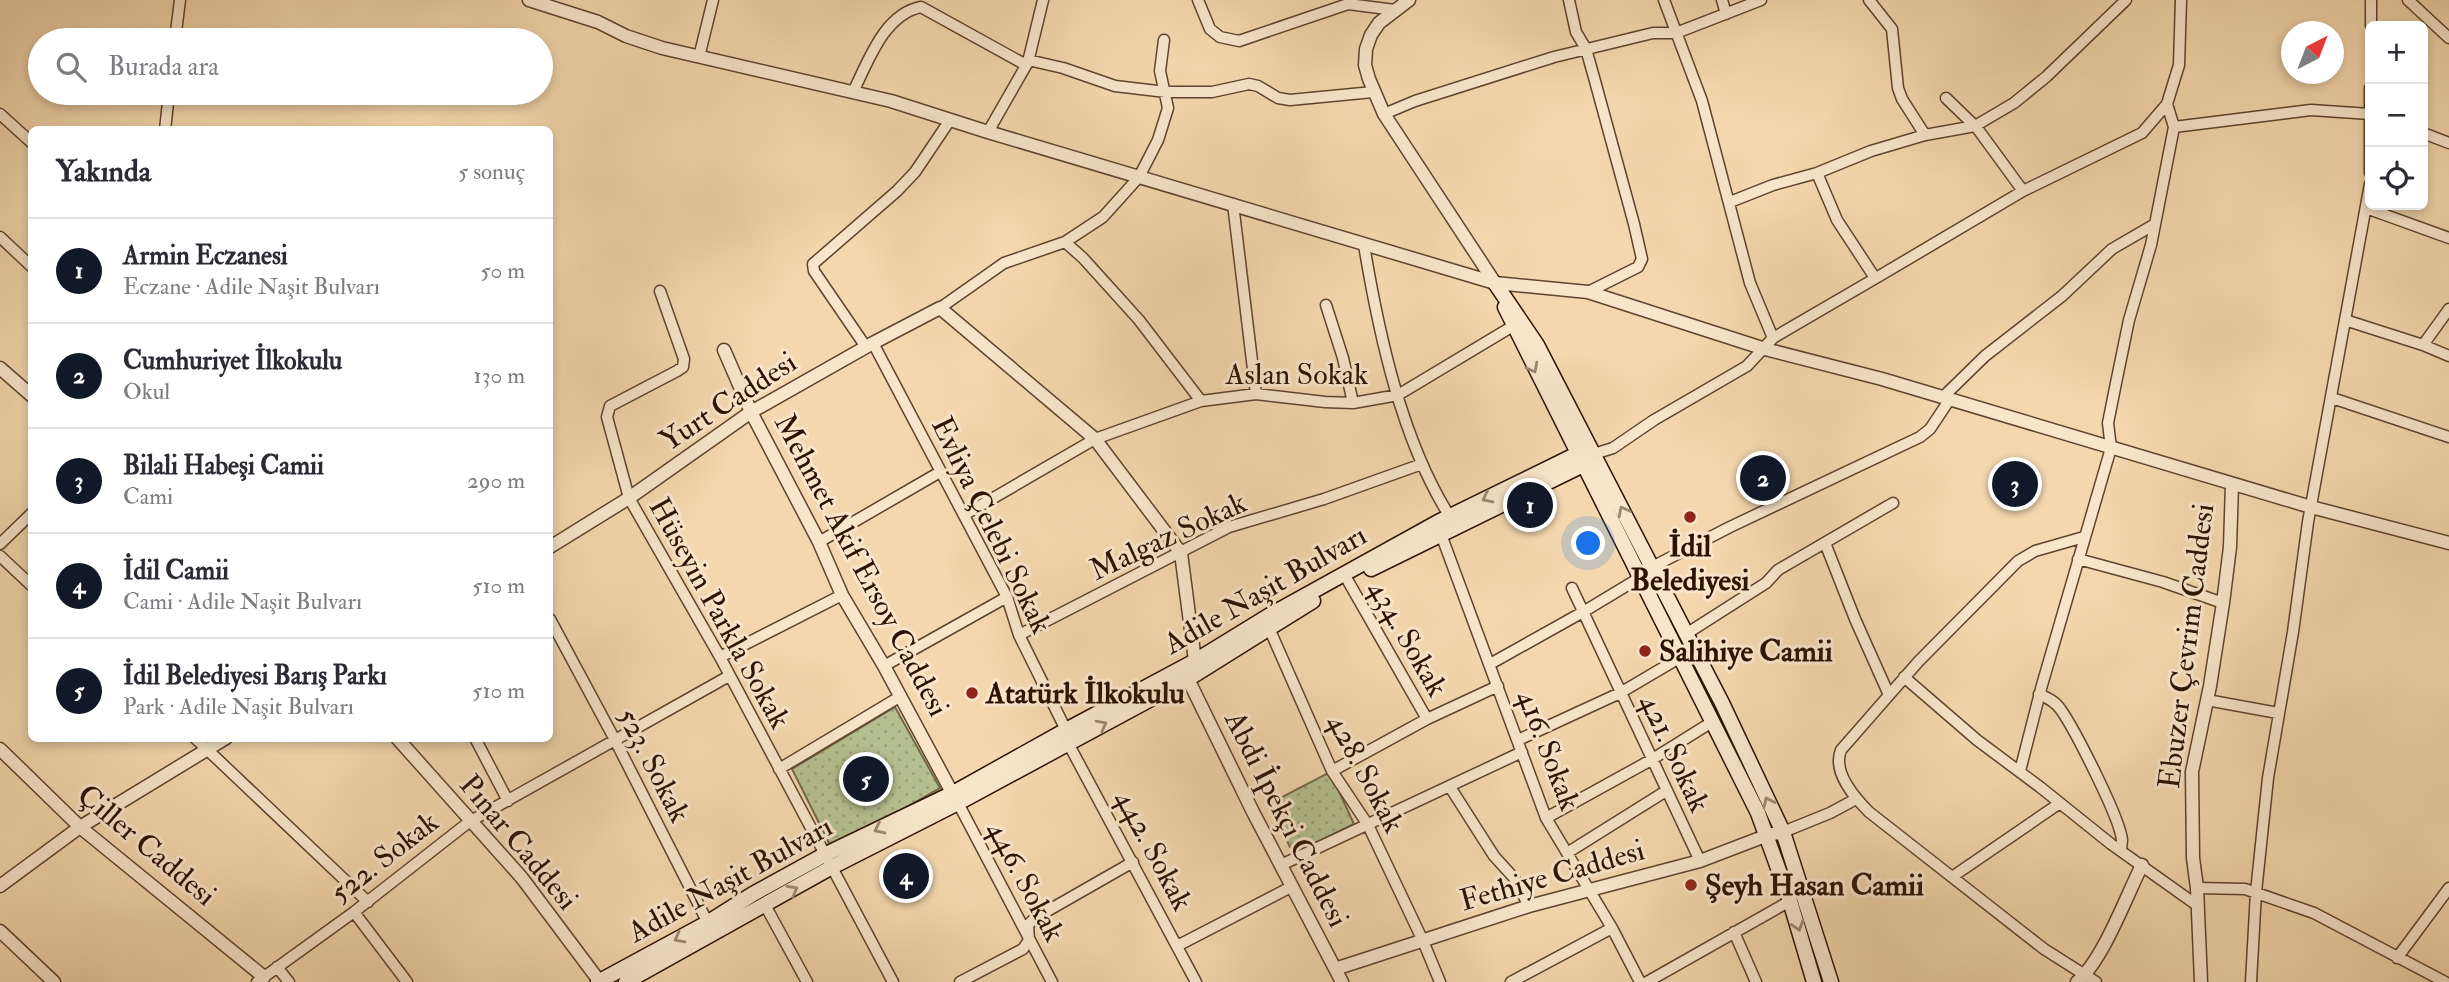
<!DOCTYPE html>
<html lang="tr">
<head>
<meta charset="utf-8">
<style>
  body { margin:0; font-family:"IM FELL Double Pica",serif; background:#f7f7f7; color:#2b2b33 }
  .controls { position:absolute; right:21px; top:21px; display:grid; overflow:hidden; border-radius:10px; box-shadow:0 4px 10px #0003 }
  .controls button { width:63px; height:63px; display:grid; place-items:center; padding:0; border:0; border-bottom:2px solid #e1e1e2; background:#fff; color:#2b2b33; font:35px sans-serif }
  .compass { position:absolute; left:2281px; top:21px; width:63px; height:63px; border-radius:50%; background:#fff; box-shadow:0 4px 10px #0003; rotate:42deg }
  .you { position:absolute; left:1589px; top:544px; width:24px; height:24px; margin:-18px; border:5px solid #fff; border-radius:50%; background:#1a73e8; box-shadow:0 0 0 10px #1a73e833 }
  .badge { display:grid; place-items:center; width:46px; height:46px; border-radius:50%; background:#111827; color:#fff; font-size:23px; font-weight:700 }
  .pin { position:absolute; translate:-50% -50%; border:4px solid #fff; box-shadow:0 2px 7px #0006 }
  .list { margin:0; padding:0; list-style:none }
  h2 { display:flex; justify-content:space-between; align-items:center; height:91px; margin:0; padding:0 28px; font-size:30px }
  h2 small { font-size:23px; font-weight:400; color:#7c7c81 }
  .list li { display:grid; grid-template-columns:46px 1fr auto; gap:21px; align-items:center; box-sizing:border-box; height:105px; padding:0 28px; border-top:2px solid #e1e1e2 }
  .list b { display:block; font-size:26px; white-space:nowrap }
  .list p { margin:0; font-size:23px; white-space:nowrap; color:#7c7c81 }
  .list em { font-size:23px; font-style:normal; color:#7c7c81 }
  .icon { flex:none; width:38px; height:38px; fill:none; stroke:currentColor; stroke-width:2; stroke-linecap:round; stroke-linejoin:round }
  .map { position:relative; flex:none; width:2449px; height:982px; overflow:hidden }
  .search { position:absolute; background:#fff; box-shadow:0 4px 10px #0003; left:28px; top:28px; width:525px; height:77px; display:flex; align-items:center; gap:18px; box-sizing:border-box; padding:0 24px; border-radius:38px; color:#7c7c81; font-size:26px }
  .panel { position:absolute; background:#fff; box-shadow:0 4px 10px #0003; left:28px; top:126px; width:525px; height:616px; border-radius:10px }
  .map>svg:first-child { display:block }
  .park { fill:url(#park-dots); stroke:#71684a; stroke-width:2 }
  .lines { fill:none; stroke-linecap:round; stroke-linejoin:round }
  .minor-casing { stroke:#5f432e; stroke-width:13 }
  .tertiary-casing { stroke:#5f432e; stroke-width:15 }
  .secondary-casing { stroke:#2d1204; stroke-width:17 }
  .minor { stroke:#f8e5ca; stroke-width:10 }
  .tertiary { stroke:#f8e5ca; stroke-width:12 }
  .secondary { stroke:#f8e5ca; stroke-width:14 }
  .oneway { stroke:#9d8671 }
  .poi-dot { fill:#8f2418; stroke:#f8e5ca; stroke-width:2.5 }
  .labels { text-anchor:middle; stroke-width:6; stroke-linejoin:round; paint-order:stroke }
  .street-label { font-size:30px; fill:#2d1204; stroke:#f8e5ca }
  .poi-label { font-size:30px; font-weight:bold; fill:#2d1204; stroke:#f8e5ca; text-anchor:start }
</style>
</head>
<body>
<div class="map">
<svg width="2449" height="982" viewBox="0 0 2449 982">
  <defs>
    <pattern id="park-dots" width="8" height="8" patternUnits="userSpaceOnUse" patternTransform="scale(1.75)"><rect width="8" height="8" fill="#b5bf8f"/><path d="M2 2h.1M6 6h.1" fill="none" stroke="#9ca37a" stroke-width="1.8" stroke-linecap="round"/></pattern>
  </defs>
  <rect width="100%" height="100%" fill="#f4d7ae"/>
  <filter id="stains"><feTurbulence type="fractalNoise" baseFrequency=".00286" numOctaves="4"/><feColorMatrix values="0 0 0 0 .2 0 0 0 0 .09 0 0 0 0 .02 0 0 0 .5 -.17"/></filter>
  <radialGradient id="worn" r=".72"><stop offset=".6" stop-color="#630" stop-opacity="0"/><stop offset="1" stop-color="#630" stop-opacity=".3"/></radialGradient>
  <path class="park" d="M895 707 940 788 832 849 792 769Z
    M1330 772 1354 824 1299 851 1290 847 1269 804Z"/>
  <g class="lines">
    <defs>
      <path id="minor" d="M1198 0 1210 29 1220 37 1239 41 1348 4 1395 10
        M1569 0 1576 32 1586 49 1595 81 1634 224 1642 259 1638 267 1588 292
        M1664 0 1702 101 1750 283 1773 338
        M1722 0 1726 14
        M1869 0 1892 29 1898 88 1902 99 1925 135
        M2371 0V26
        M2408 0 2449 38
        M175 40 180 0
        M699 57 713 0
        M1028 60 1063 68 1115 86 1166 92H1212L1249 84 1258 86 1278 98 1290 100 1373 92
        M2370 88V173
        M853 92C868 62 884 14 921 7L1026 65
        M1946 98 1977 128 2023 191
        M0 114 32 143
        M1384 114 1415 101 1554 57 1653 33H1676L1761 0
        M2174 127 2311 110 2370 114
        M165 130 169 93
        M988 132 1028 62 1043 0
        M2423 133 2449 143
        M1817 173 1837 220 1875 278
        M1730 202 1773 185 1817 173 1871 151 1925 135 1975 126 2014 103 2046 77 2126 0
        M1233 204 1256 394
        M2366 208 2449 238
        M0 237 32 267
        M1065 242 1083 258 1139 320 1201 401
        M1364 245C1379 335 1402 443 1452 520
        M660 291 684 359 683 367 677 371 610 406 607 417 629 498 720 657 893 982
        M1326 305 1343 358 1353 403
        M940 308 1004 263 1065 242 1103 217 1139 177 1158 140 1168 108 1160 71 1164 40
        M2345 320 2423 345 2449 356
        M873 343 1007 597 1019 635 1066 730
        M2423 345 2449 309
        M866 347 814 271 813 264 897 191 915 172 950 120
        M1943 397 1985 356 2062 296 2112 249 2155 224
        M2332 398 2449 437
        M1590 458 1594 454 1613 448 1654 420 1747 366 1773 338 1881 275 2023 191 2142 133 2167 104 2179 65 2181 0
        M964 515 1095 439 1201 401 1256 394 1325 402 1353 403 1398 395 1513 326
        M1439 529 1546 818 1612 928 1640 982
        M2084 537 2035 551 2018 561 1918 662 1841 750C1832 772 1854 797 1869 812L2044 949 2096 982
        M819 542 940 472
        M1825 543 1855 619 1889 695
        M0 544 32 513
        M0 556 32 586
        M2078 559 2163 582 2223 603
        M1652 567 1730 527 1920 437 1930 429 1950 399
        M1348 581 1427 719
        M1572 588 1700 861
        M550 619 615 740 710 927
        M1269 628 1332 771 1368 825 1423 941 1440 982
        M1686 634 1766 583 1778 570 1893 503
        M1019 635 1229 527 1324 499 1422 464
        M720 657 842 595
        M1490 664 1583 612 1641 577
        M884 666 1007 597
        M1904 677 1977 740 2040 787 2111 844 2198 906
        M2039 694C2048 698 2056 702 2061 710 2075 730 2120 818 2122 840 2122 841 2121 849 2121 851
        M2207 700 2278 713
        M195 738 368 902
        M475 738 508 801
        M1518 740 1620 693 1681 657
        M1068 743 1196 982
        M779 769 901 696
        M1332 771 1427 719 1498 686
        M2020 771 2042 685 2111 448 2108 423 2116 383 2129 320 2151 245 2174 127 2167 104
        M1450 787 1494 856 1514 878 1529 906
        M958 803 1052 982
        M1546 818 1651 760 1712 722
        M1783 832 1830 813 1856 799
        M1567 853 1666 791
        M1281 865 1522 752
        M1952 877 2060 803
        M2197 888 2245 889 2314 913 2445 982
        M765 905 807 982
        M354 912 407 982
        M1734 932 1756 982
        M1177 946 1291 887
        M2397 958 2449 888
        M277 967 289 982
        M257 982 354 912 469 822 729 676
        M960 982 1023 949 1029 940 1028 925 1035 918 1133 862
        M1511 982 1612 928
        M1647 982 1790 901
        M2251 982 2256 892 2268 778 2293 632 2308 522 2370 184"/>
      <path id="tertiary" d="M529 0 598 22 626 36 662 48 891 101 988 132 1495 283 1588 292 1765 349 1882 379 2311 507 2449 543
        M1409 0 1379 23 1371 35 1366 49 1365 65 1369 79 1384 114 1495 283
        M724 350 751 412 819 542 842 595 884 666 956 800
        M0 368 32 396
        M550 547 629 498 751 412 873 343 940 308 1095 439 1181 553 1195 661
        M1188 679 1253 812 1342 982
        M397 738 522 878 600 982
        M0 749 80 827 264 977
        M0 886 80 827 226 738
        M0 931 54 982
        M1335 969 1529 906 1700 861 1768 835 1783 832
        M2077 982C2103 960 2126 897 2142 865
        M2201 982 2197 888 2193 858 2192 772 2210 686 2223 603 2230 547 2232 484"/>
      <path id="secondary" d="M1495 283 1537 345 1722 703 1783 832 1831 982
        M1505 307 1758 813 1790 901 1814 982
        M1371 569 1583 465
        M598 982 707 923 753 894 824 855 953 793 1066 730 1195 661 1270 615 1438 522 1577 454H1594
        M626 982 832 867 958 803 1188 679 1313 601"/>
    </defs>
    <use href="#minor" class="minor-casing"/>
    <use href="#tertiary" class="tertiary-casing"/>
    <use href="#secondary" class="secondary-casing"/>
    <use href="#minor" class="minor"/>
    <use href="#tertiary" class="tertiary"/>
    <use href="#secondary" class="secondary"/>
  </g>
  <defs><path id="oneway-chevron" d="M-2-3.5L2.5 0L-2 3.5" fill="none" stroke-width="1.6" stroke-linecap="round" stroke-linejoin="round" transform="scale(1.75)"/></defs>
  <g class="oneway">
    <use href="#oneway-chevron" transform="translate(1533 368) rotate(63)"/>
    <use href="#oneway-chevron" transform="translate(1487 498) rotate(154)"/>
    <use href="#oneway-chevron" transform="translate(1623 511) rotate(-117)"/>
    <use href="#oneway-chevron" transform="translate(1102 725) rotate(-28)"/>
    <use href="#oneway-chevron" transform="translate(1768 802) rotate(-115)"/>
    <use href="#oneway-chevron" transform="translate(879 829) rotate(154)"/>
    <use href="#oneway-chevron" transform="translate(793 890) rotate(-29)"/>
    <use href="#oneway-chevron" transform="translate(1798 926) rotate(73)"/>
    <use href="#oneway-chevron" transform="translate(679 938) rotate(152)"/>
  </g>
  <g class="poi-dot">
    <circle cx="1690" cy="517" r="7"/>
    <circle cx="1645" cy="651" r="7"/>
    <circle cx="972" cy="693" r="7"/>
    <circle cx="1691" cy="885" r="7"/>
  </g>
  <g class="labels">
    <g class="street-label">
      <text x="1297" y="384">Aslan Sokak</text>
      <text transform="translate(728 401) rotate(-33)" y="10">Yurt Caddesi</text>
      <text transform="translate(992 525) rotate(64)" y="10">Evliya Çelebi Sokak</text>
      <text transform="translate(1168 536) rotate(-25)" y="10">Malgaz Sokak</text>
      <text transform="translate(862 565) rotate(62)" y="10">Mehmet Akif Ersoy Caddesi</text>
      <text transform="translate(1265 589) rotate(-30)" y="10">Adile Naşit Bulvarı</text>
      <text transform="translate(720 613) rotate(61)" y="10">Hüseyin Parkla Sokak</text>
      <text transform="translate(1408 638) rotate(60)" y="10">434. Sokak</text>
      <text transform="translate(2186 646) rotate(-83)" y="10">Ebuzer Çevrim Caddesi</text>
      <text transform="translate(1549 750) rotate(69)" y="10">416. Sokak</text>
      <text transform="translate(1675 753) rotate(65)" y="10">421. Sokak</text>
      <text transform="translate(654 765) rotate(63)" y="10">523. Sokak</text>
      <text transform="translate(1366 773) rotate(62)" y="10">428. Sokak</text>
      <text transform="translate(1287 819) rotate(63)" y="10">Abdi İpekçi Caddesi</text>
      <text transform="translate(519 842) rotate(50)" y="10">Pınar Caddesi</text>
      <text transform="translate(147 845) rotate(40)" y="10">Çiller Caddesi</text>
      <text transform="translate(1154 850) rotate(62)" y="10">442. Sokak</text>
      <text transform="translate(384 857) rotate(-38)" y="10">522. Sokak</text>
      <text transform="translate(1552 875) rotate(-16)" y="10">Fethiye Caddesi</text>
      <text transform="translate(730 879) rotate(-29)" y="10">Adile Naşit Bulvarı</text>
      <text transform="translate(1026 881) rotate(62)" y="10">446. Sokak</text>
    </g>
    <g class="poi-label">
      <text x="1690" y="556" text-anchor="middle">İdil<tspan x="1690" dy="34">Belediyesi</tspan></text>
      <text x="1659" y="661">Salihiye Camii</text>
      <text x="986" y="703">Atatürk İlkokulu</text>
      <text x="1705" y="895">Şeyh Hasan Camii</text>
    </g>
  </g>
  <rect width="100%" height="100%" filter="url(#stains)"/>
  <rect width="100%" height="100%" fill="url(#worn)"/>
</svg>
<div class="controls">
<button>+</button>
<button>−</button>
<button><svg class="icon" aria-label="locate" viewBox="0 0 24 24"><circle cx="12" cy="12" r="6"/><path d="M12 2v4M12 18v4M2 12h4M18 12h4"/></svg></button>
</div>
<svg class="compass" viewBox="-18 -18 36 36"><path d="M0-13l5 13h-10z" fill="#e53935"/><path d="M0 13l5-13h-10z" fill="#7c7c81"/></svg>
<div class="you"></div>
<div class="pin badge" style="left:1530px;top:505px">1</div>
<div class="pin badge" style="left:1763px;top:478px">2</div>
<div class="pin badge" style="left:2015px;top:484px">3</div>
<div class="pin badge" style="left:906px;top:876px">4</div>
<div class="pin badge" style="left:866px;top:779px">5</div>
<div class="search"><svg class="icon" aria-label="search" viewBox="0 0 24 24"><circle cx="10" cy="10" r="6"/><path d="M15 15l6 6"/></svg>Burada ara</div>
<section class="panel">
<h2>Yakında<small>5 sonuç</small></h2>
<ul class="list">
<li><span class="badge">1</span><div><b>Armin Eczanesi</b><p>Eczane · Adile Naşit Bulvarı</p></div><em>50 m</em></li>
<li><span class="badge">2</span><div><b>Cumhuriyet İlkokulu</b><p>Okul</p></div><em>130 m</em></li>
<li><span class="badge">3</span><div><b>Bilali Habeşi Camii</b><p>Cami</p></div><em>290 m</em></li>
<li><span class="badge">4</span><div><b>İdil Camii</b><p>Cami · Adile Naşit Bulvarı</p></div><em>510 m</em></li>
<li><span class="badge">5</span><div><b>İdil Belediyesi Barış Parkı</b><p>Park · Adile Naşit Bulvarı</p></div><em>510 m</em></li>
</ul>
</section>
</div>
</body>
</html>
